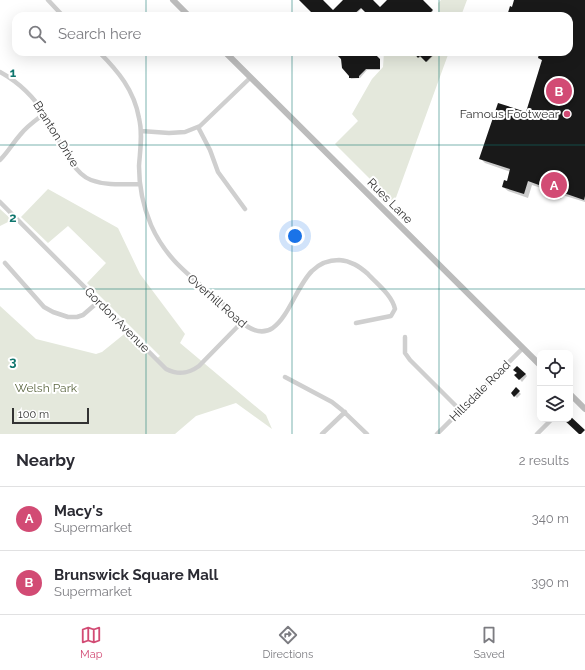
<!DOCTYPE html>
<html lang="en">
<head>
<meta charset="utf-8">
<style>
  body { margin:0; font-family:Raleway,sans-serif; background:#f7f7f7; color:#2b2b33 }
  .controls { position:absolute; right:12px; bottom:12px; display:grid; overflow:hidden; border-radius:8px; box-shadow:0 4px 16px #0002 }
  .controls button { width:36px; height:36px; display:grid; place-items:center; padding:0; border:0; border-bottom:1px solid #e1e1e2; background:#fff; color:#2b2b33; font:20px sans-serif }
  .scale { position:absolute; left:12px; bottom:10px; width:77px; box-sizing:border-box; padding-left:4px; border:2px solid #323232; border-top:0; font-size:11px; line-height:14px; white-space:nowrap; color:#323232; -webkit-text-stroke:3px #fff; paint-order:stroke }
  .you { position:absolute; left:295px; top:236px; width:14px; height:14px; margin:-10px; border:3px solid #fff; border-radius:50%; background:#1a73e8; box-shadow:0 0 0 6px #1a73e833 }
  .badge { display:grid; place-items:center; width:26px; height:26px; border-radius:50%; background:#d24b74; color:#fff; font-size:13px; font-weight:700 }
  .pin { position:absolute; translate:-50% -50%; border:2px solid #fff; box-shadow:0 1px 4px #0006 }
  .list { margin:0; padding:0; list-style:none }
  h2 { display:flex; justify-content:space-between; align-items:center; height:52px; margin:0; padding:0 16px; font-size:17px }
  h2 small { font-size:13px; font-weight:400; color:#7c7c81 }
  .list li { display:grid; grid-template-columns:26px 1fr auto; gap:12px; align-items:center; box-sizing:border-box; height:64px; padding:0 16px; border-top:1px solid #e1e1e2 }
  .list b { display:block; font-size:15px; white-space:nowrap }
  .list p { margin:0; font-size:13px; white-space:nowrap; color:#7c7c81 }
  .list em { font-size:13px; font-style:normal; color:#7c7c81 }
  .icon { flex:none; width:22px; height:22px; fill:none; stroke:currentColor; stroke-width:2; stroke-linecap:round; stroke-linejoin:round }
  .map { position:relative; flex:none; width:585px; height:434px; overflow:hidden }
  .search { position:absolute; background:#fff; box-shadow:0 4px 16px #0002; left:12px; right:12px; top:12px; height:44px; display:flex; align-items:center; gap:10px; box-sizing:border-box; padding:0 14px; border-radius:12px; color:#7c7c81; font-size:15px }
  .sheet { height:180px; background:#fff }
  nav { display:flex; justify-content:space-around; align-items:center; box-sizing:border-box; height:56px; border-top:1px solid #e1e1e2; background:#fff; font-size:11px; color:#7c7c81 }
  nav a { display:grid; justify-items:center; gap:2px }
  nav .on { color:#d24b74 }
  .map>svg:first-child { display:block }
  .green { fill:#e4e8dc }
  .shadow { fill:#0003 }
  .building { fill:#191919 }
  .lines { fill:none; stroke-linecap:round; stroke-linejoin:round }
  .minor { stroke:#cfcfcf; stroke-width:4.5 }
  .secondary { stroke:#bcbcbc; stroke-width:6 }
  .grid { fill:none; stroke:#0f766e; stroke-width:1; stroke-opacity:0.55 }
  .poi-dot { fill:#d24b74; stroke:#fff; stroke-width:1.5 }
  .labels { text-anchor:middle; stroke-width:4; stroke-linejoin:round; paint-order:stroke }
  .poi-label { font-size:12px; fill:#323232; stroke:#fff; text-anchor:end }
  .street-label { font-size:12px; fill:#323232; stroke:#fff }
  .park-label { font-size:12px; fill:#5e6944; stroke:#fff }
  .grid-label { font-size:13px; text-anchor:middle; font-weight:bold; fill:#0f766e; stroke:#fff; stroke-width:4; stroke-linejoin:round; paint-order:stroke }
</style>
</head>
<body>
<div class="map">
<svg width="585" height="434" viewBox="0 0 585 434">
  <rect width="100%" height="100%" fill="#fff"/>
  <path class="green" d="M441 0H467L461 16H438V3Z
    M384 52H413L420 56 435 52H449L394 203 335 144 358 121 352 114 372 79 383 67Z
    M48 189 118 228 140 274 185 334 180 343 266 415 272 429 236 403 196 416 175 434H0V306L36 339 96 354 102 352 128 331 156 359 160 356 87 283 106 263 68 226 48 243 21 217Z
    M0 209 12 220 0 226Z"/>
  <path class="shadow" d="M300 0H321L333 12 345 0H372L380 8 388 0H421L433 12 428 16H370L362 8 354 16H316Z
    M515 0H585V202L562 195 561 199 551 196 547 190 532 185 528 198 508 191 503 187 507 183 511 172 485 163 481 159 526 113 543 61 539 58 544 56 546 52H569V16H508Z
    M336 52H377L375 55 380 60V70H367L360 78 351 79 342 59Z
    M414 52H435L436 53 427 62 421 56 420 58Z
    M518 373 525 374 527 376 522 382 516 375Z
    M516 389 521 394 517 398 512 393Z"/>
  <path class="building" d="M299 0H323L333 10 343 0H373L380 7 387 0H423L433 10 427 16H369L361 8 352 16H315Z
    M514 0H585V196L584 200 558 191 557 195 546 191 547 188 528 181 524 194 502 187 504 180 507 181 510 169 479 159 498 103 526 112 542 60 538 58 539 54 544 55 545 52H569V16H507L510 6 512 7Z
    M334 52H373L380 59V69H366L359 76V78H349V76L342 68 341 59Z
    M413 52H436L426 62 420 56 418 58Z
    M517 366 526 374 519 380 514 375 517 373 513 370Z
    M516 387 520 391 514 397 511 393Z
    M570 416 585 430 581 434H579L563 419H570Z"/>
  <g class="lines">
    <path class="minor" d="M48 0 63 16
      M99 52C118 71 134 90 139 118 143 134 140 150 139 166 139 186 143 206 151 225 166 259 189 275 216 298 224 304 231 312 238 319 280 359 290 292 312 271 319 264 329 260 339 260 351 261 359 266 368 274 377 284 392 295 395 309L391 316 356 323
      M0 72C20 83 34 97 46 116 58 135 70 172 91 180 107 186 124 184 140 184
      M198 127 210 150 218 172 245 209
      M141 131 169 133 185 132 200 126 250 78
      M0 160C8 152 13 143 20 135 27 126 36 120 44 114
      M0 202 166 369C178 375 188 374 199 366L242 322
      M5 263 44 307 53 312 68 317H77L83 315 98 302
      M405 337V353L410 360 460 410
      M285 377 332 402 342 410 367 434
      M322 434 345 412
      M437 434 523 348
      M537 434 552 419"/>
    <path class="secondary" d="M173 0 189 16
      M225 52 540 365
      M570 394 585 409"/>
  </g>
  <path class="grid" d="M146 0V16M292 0V16M439 0V16M146 52V434M292 52V434M439 52V434M0 145H585M0 289H585"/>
  <circle class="poi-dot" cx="567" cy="114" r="4"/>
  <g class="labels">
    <g class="poi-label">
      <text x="559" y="118">Famous Footwear</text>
    </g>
    <g class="street-label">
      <text transform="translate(56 134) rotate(58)" y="4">Branton Drive</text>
      <text transform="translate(390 201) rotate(45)" y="4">Rues Lane</text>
      <text transform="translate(217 301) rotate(41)" y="4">Overhill Road</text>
      <text transform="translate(117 320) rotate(45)" y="4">Gordon Avenue</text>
      <text transform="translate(480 391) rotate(-45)" y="4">Hillsdale Road</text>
    </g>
    <g class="park-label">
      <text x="46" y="392">Welsh Park</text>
    </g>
  </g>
  <g class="grid-label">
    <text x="13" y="77">1</text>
    <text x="13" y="222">2</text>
    <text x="13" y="366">3</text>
  </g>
</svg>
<div class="controls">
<button><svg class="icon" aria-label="locate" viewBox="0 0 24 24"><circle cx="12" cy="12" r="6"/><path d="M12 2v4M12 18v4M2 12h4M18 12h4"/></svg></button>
<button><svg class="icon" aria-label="layers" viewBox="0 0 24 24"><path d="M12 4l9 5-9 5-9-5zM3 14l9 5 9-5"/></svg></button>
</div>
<div class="scale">100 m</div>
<div class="you"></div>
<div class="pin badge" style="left:554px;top:185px">A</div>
<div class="pin badge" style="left:559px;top:91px">B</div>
<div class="search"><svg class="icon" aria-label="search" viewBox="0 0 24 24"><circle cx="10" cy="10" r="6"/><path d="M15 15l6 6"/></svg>Search here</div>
</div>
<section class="sheet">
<h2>Nearby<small>2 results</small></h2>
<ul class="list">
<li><span class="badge">A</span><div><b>Macy's</b><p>Supermarket</p></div><em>340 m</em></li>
<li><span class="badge">B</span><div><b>Brunswick Square Mall</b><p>Supermarket</p></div><em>390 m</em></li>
</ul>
</section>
<nav>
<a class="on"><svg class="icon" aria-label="map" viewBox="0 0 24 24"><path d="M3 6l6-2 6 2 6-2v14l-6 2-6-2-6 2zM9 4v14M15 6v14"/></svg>Map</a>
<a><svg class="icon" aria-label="directions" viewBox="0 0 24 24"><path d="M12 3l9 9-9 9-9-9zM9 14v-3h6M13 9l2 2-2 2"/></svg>Directions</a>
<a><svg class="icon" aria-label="saved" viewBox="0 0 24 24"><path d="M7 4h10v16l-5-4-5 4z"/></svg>Saved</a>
</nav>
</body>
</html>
